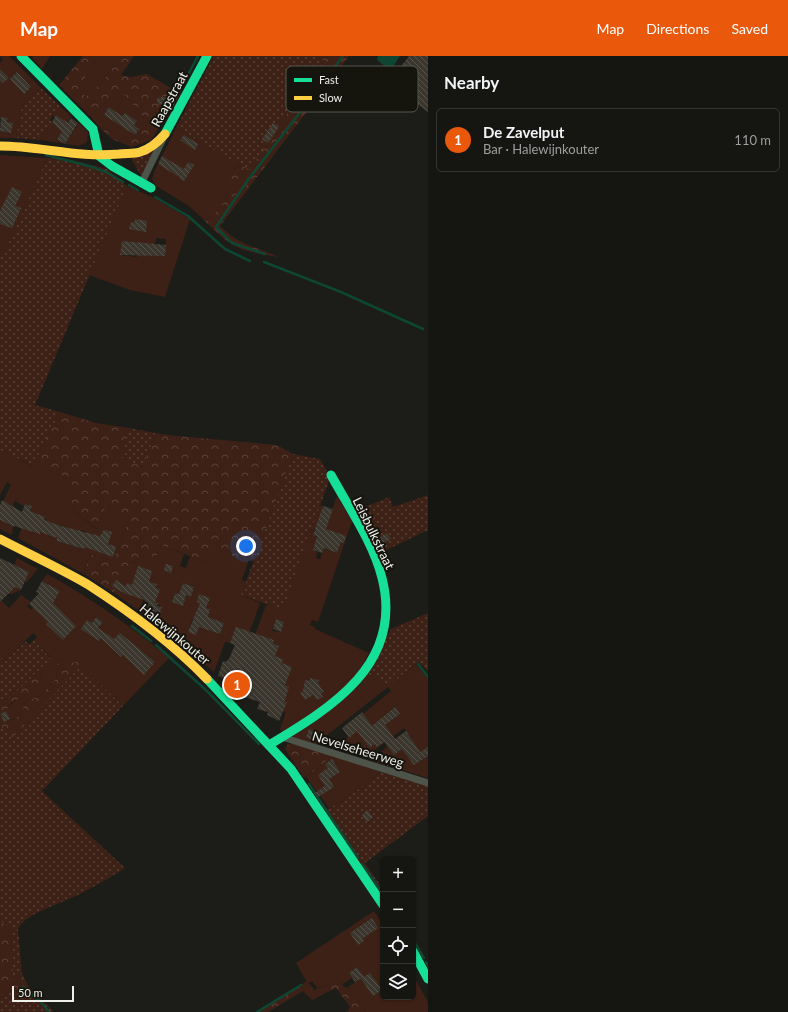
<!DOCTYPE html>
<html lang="en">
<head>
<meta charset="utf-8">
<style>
  body { margin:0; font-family:Lato,sans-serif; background:#1e1e1b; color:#f1f3f6 }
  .controls { position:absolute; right:12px; bottom:12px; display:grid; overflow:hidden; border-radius:6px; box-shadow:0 1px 3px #0004 }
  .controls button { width:36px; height:36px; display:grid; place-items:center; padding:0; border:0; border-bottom:1px solid #343432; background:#151512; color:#f1f3f6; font:20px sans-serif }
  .scale { position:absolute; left:12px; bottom:10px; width:62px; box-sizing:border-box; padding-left:4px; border:2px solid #f0f0eb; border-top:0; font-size:11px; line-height:14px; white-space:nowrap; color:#f0f0eb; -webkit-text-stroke:3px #15140d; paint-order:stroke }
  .you { position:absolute; left:246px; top:490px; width:14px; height:14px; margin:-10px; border:3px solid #fff; border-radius:50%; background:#1a73e8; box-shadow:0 0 0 6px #1a73e833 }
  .badge { display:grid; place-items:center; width:26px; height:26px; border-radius:50%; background:#ea580c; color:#fff; font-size:13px; font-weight:700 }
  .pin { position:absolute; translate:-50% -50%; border:2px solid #fff; box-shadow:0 1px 4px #0006 }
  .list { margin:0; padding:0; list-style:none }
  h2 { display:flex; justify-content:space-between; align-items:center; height:52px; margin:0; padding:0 16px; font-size:17px }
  h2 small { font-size:13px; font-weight:400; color:#9d9f9f }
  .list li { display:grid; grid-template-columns:26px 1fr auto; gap:12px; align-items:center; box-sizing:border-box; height:64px; margin:0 8px 8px; padding:0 8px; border:1px solid #343432; border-radius:6px }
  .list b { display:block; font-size:15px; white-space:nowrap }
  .list p { margin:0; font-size:13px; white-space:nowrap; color:#9d9f9f }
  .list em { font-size:13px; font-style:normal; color:#9d9f9f }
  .icon { flex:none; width:22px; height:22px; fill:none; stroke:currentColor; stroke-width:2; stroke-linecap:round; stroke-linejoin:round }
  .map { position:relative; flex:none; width:428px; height:956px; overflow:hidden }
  header { display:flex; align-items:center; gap:24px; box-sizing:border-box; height:56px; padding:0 20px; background:#ea580c; color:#fff }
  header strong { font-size:19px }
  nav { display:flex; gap:22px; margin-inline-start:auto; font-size:14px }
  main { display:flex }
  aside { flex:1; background:#151512 }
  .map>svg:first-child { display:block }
  .grass { fill:url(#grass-dots) }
  .forest { fill:url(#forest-crowns) }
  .garden { fill:#3e2116; fill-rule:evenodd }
  .water { fill:#0e4633 }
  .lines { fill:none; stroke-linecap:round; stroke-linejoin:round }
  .stream { stroke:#0e4633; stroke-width:2.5 }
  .building { fill:url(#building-back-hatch) }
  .street { stroke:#4e5449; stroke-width:7 }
  .fast { stroke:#16e098; stroke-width:9 }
  .slow { stroke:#ffcf43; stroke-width:9 }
  .labels { text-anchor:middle; stroke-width:4; stroke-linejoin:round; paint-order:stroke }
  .street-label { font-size:13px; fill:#f0f0eb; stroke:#15140d }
  .key { fill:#15140d; stroke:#575650; stroke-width:1 }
  .key-label { font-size:11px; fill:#f0f0eb }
</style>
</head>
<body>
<header>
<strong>Map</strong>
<nav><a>Map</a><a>Directions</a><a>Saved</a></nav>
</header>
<main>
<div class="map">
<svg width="428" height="956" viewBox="0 0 428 956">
  <defs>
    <pattern id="grass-dots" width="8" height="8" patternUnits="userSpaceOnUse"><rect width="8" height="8" fill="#3e2116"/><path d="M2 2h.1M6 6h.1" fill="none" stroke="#5a4238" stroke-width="1.8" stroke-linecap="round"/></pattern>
    <pattern id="forest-crowns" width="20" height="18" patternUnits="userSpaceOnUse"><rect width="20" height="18" fill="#3e2116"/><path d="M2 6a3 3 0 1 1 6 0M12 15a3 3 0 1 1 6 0" fill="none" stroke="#5a4238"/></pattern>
    <pattern id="building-back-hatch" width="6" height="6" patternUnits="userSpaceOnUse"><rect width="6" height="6" fill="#3c372e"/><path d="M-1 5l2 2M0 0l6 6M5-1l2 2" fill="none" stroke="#58544c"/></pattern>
  </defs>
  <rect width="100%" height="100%" fill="#1c1c18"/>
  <path class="grass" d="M214 0H316L327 6 273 77 250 115 176 72Z
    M41 32 62 52 55 61 52 60 50 64 52 66 40 84 16 82 22 50Z
    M154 94 141 119 131 103Z
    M47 102 71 104 107 113 127 130 35 349 60 356 33 410 0 394V197H4Z
    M129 372 155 377 144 411 120 401Z
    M293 398 320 403 330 422 283 554 241 539Z
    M428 439V474L378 498 356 455 389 441 393 451Z
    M428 557V615L418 606 389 630 366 617 391 573Z
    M34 584 51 603 0 651V600L5 605 26 585V586L30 588Z
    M81 610 123 650 42 735 125 812C110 822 93 831 76 840 62 847 24 858 18 873L22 918 13 921 11 874 0 864V669L12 681Z
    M381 716 428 730V760L365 807 383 833V842L324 755 344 744Z
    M29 931 54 956H0V939Z"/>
  <path class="forest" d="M83 0H99L78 33 101 27 120 0H134L121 19 131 21 147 18 181 38 151 84 132 91 112 83 101 73 103 70 112 76 135 79 143 62 125 39 110 43 90 60 59 29Z
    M316 0H349L220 170C241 190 254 190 279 201 237 195 231 191 202 162L224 125V116L242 110 250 114 273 77 326 6Z
    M60 356 96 367 129 372 121 401 143 411 155 377 177 380 277 389 293 398 254 505 211 496 208 507 161 489 156 501 134 505 120 527 116 525 113 530 117 532 114 537 84 518 90 498 113 505 130 460 98 473C75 457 67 454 71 424L34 407Z
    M65 602 81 604V610L12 682 0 669V651L40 613 42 626 35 635 11 647 6 655 0 658 4 666 10 663 14 664 20 658 26 645 40 640 56 622 57 605Z
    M288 688H294L333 700 304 722 285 693Z
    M0 864 11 874 13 921 22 918 29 931 0 939Z
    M307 925 314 934 339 925 346 932 348 931 366 956H347L350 951 336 932 312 944 303 935 268 956H257Z"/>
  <path class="garden" d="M0 0H9L41 32 22 50 16 82H0V75L11 77 7 62 1 61 0 64V24L3 27 9 22H0V7L3 3ZM17 16 31 31 24 37 10 23Z
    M33 0H50L42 13 32 2Z
    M99 0H120L101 27 86 41 78 33Z
    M125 39 144 62 139 73 134 69 137 65 125 57 122 60 109 51 104 59 135 79 123 83 103 70 101 73 90 60 110 43Z
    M62 52 71 60 67 68 56 59Z
    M52 66 62 76 57 83 65 88 79 67 88 76 87 86 79 90 40 84Z
    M176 72 242 110 224 116V125L230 133 222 149 211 162 205 158 202 162 189 150 156 130 152 123 155 114Z
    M0 99 47 102 4 198 0 197Z
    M127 130 154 142 190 163 165 241 130 234 89 219ZM156 182 166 183 165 200 137 197V201L121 199 122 185 155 189Z
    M0 394 32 410 34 407 71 424C67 454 75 457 97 473L105 452 130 460 113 505 90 498 84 518 18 482 27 457H30L32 450 25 448 24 450 15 445 12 450 3 446 11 428 7 426 0 439ZM45 461 47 478 25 473ZM61 469 80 477 81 474 89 477 84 493 57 485Z
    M337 440 352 465 318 566 312 564 310 569 315 571V573L369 597C349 637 320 653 283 676L280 673 286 656 282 655 286 648 280 645 286 628 278 618 283 603 275 600 279 589 273 587 247 602 233 580 230 587 225 586 214 616 160 570 114 537C124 519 132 496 156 501L161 489 184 498 180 510 186 512 190 500 208 507 211 496 249 503 242 524 246 526 241 539 260 547 243 594 251 590 266 549 283 553 320 449 323 450 318 465 319 473H314L313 478 317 480 313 494 317 496 316 502 320 503 326 486 322 484ZM332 475 341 486 337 497 325 493ZM149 526 156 528 155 532 160 533 155 547 162 551 155 557 140 554ZM183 527 194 531 191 541 186 539 183 549 172 546 175 537 179 538ZM210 542 206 552 210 553 208 561 224 567 220 578 203 572 200 567 188 576 192 564H194ZM276 563 284 566 281 576 272 575ZM310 622 319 624 318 628 324 636 321 638 322 641 317 644 313 638 305 644 300 637 304 635Z
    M0 464 13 471 12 479 0 473Z
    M17 502 38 513 27 526H25L29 516 19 511 11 529 21 534 12 538H8L7 527Z
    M47 518C91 542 131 570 169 602L123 650 81 610V604L73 607 65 602 58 605 56 622 40 640 26 645 20 658 14 664 10 663 6 655C13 642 32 638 42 626L40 613 51 602 34 584 37 581 33 577 5 605 0 600V543L9 552 21 539 31 546 27 550 31 554 45 540 54 545 60 535 42 525ZM96 561 103 566 98 573 105 577 99 585 86 576ZM126 581 133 588 121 601 109 589ZM141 594 155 606 144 618 130 606Z
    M416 608 428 623V691L421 698 418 693 419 706 428 700V722L375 706 379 698 387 690 394 699 413 685 404 672 364 702 333 692 369 666 363 658 391 635 388 631 316 688 293 681 295 677 366 617 389 630ZM395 651 400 658 390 665 386 658ZM309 674 321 678 317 686 306 681Z
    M333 700 381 716 344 744 329 752 306 721Z
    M374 855 383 869V941H413V919L428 946V956H366L348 931 363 921 358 911 349 917 352 922 343 928 339 926 317 932 312 925 308 928 296 907Z"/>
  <path class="water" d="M378 0H400L393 11 387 12 377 4Z"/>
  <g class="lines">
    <path class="stream" d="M173 47 198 0
      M46 99 89 110 106 116 123 126
      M129 129 138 134
      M155 141 188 160 225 193 250 205
      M265 198 232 187 216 171 248 124 343 0
      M264 206 341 236 423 273
      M132 570 151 585
      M156 589 208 636 259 688
      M418 608 428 621
      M309 728 358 802
      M362 808 381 835
      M413 884 424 902
      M426 906 428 909
      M23 931 42 947 49 956
      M257 956 301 929"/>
  </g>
  <path class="building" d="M409 0H428V56L389 26Z
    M0 13 9 22 3 27 0 24Z
    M17 16 31 31 24 38 10 23Z
    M166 41 167 47 158 49 157 42Z
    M109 51 122 60 125 57 137 65 134 69 139 73 135 79 104 59Z
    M56 59 68 67 71 62 78 67 65 88 57 83 62 76 52 66Z
    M1 61 8 62 7 66 13 67 11 77 0 75Z
    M273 67 279 71 268 87 262 83Z
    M184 79 198 88 195 94 180 84Z
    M162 100 184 113 179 121 158 108Z
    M188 106 194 109 184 125 179 122Z
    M12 131 22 136 15 150 21 152 12 172 0 168V155Z
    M135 163 147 165 146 176 129 173 130 169 132 166H135Z
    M122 185 166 189 165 200 120 199Z
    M2 444 22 456 25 448 32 450 30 455 45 461 44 464 61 470 100 480 104 474 112 476 108 488 116 491 113 501 85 491 84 493 57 485V482L40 476V478L14 470V471L0 464V449Z
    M323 450 333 453 326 473 346 480 344 487 341 486 337 497 324 492 322 497 313 494 317 480 313 479Z
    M387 477 391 483 379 490 375 484Z
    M0 502 29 516 21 534 15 531 0 546Z
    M166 508 173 510 171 517 164 514Z
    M138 510 152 515 149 526 157 528 155 532 160 533 155 547H158L157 550 162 551 160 558 142 553 145 544 124 537 112 530 116 524 126 531 127 527 132 529Z
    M42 525 60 535 53 547 76 570 63 584 46 568 48 566 29 548 39 537 36 536Z
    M183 527 194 531 191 541 186 539 183 550 172 546 175 537 179 538Z
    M199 538 210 542 206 552 210 553 208 561 224 567 220 578 199 571 196 579 188 576 200 547 197 546Z
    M96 561 103 566 98 572 114 583 120 577 155 606 144 619 123 599 121 601 101 582 99 585 81 573 87 564 92 567Z
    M276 563 284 566 281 576 273 573Z
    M236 571 274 584 273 587 279 590 275 600 283 603 282 607 292 611 285 629 289 631 284 647 287 646 279 665 267 659 268 656 257 653 260 646 241 640 243 635 230 630 232 625 218 620 223 605 226 606 228 603H229L235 589 230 587Z
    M310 622 319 624 318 627 324 636 321 638 323 641 317 644 313 639 305 644 300 637 303 635 305 624 309 625Z
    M395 651 400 658 385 669 395 683 406 675 420 696 428 691V700L414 709 402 693 394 699 384 686 377 691 374 688 370 692 357 675 349 682 342 672 362 656 372 670Z
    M6 655 10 663 4 666 0 658Z
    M309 673 321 678 317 686 306 681Z
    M332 703 340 716 329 723 334 731 318 741 315 737 325 730 318 719 328 712 325 708Z
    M367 754 373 761 367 766 362 759Z
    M372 862 378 872 362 883 364 885 358 889 350 877Z
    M357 911 364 921 355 926 349 917Z
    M370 917 382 934 373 940 361 923Z"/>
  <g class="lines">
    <path class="street" d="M142 126 163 83
      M282 681 428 727"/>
    <path class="fast" d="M21 0 93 73 99 100
      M165 78 207 0
      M99 100 112 110 151 132
      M207 623 291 713 383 849
      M269 689C331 652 404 608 382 522 373 486 349 452 331 419
      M413 895 428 923"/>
    <path class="slow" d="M0 90C40 90 79 102 119 98 126 97 134 98 140 96 150 93 159 85 165 78
      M0 483C29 498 59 512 87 528 129 555 172 587 207 623"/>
  </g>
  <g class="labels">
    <g class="street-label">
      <text transform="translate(169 43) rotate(-61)" y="5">Raapstraat</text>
      <text transform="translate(374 477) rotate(64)" y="5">Leisbulkstraat</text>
      <text transform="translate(175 578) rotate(40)" y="5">Halewijnkouter</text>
      <text transform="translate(358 693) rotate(17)" y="5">Nevelseheerweg</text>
    </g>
  </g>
  <rect x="286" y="10" width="132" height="46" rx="6" class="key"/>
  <rect x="294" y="22" width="18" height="4" fill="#16e098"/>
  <rect x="294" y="40" width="18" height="4" fill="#ffcf43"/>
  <g class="key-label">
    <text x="319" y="28">Fast</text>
    <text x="319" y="46">Slow</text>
  </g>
</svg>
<div class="controls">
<button>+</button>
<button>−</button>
<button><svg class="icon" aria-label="locate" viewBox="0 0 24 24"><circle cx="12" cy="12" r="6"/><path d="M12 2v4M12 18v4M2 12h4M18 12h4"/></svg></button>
<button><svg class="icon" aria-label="layers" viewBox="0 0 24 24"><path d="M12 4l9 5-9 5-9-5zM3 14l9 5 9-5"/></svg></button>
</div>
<div class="scale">50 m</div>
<div class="you"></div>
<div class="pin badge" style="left:237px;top:629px">1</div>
</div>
<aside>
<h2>Nearby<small></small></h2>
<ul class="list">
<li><span class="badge">1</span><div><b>De Zavelput</b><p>Bar · Halewijnkouter</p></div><em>110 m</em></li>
</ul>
</aside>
</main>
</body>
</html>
